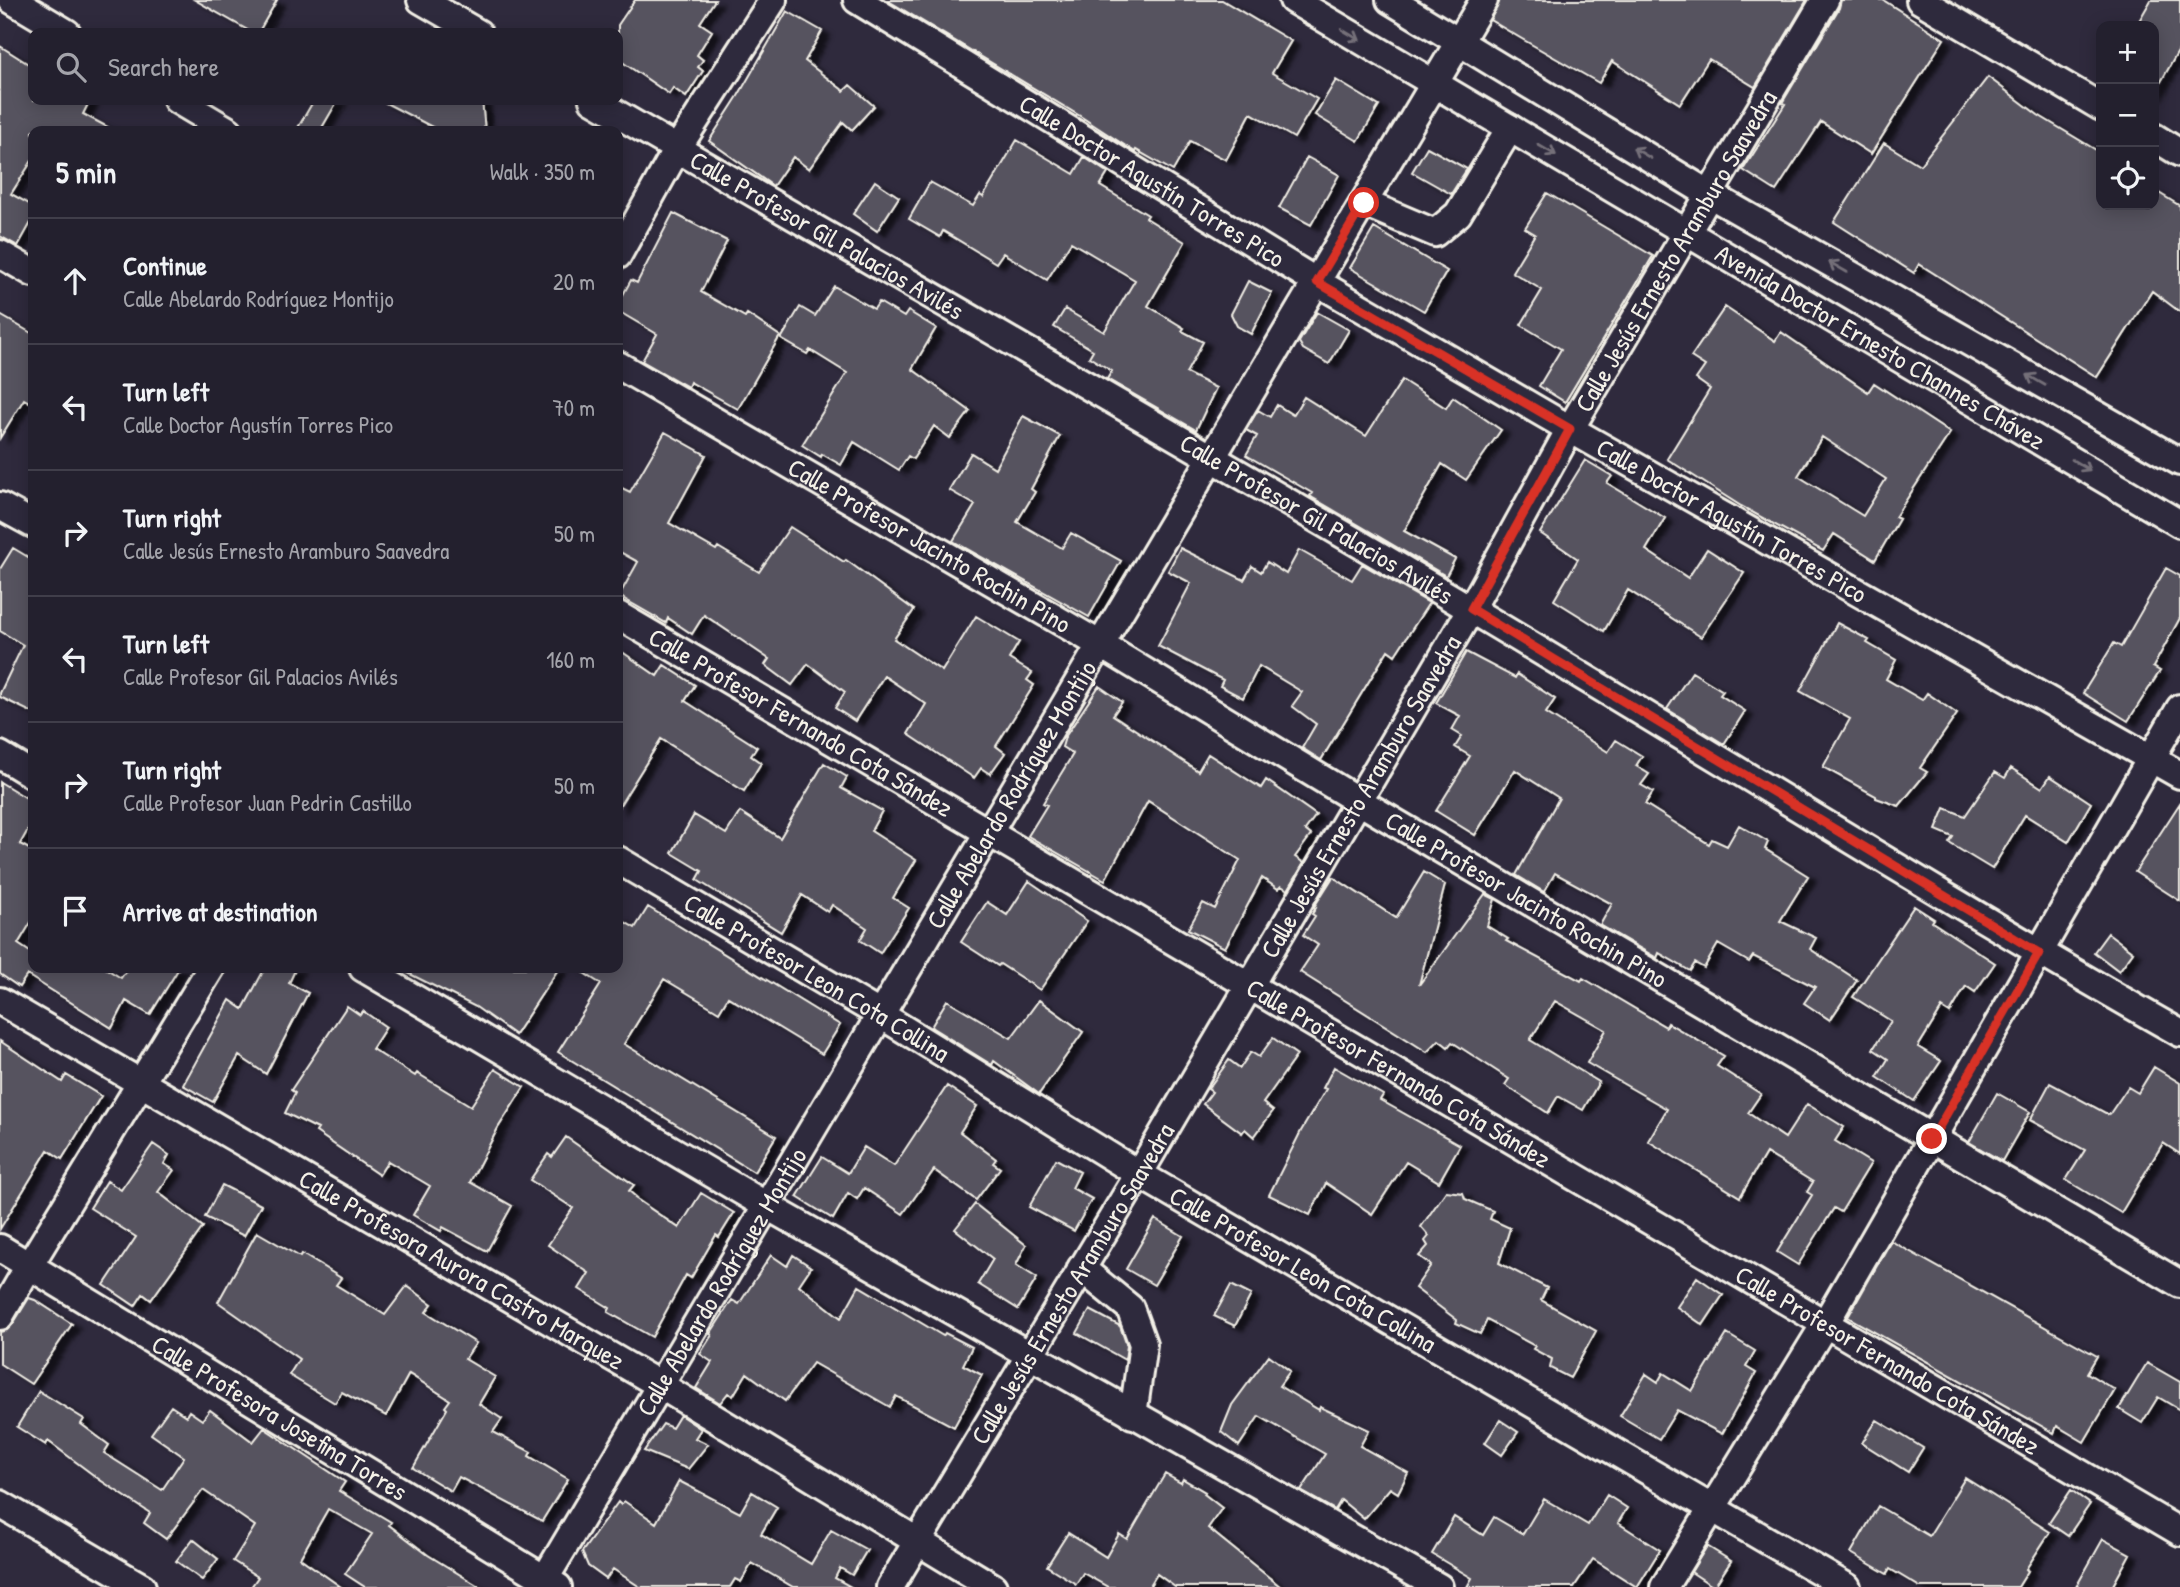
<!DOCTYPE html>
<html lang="en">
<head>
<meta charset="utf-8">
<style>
  body { margin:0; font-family:"Patrick Hand",sans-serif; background:#2b2836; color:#f1f3f6 }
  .controls { position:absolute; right:21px; top:21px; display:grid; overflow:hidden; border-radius:14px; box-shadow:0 4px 18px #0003 }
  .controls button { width:63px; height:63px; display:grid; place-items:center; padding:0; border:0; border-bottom:2px solid #403e4a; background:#23202e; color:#f1f3f6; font:35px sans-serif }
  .stop { position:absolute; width:21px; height:21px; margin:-16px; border:5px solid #d93025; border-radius:50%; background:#fff }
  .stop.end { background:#d93025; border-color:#fff; box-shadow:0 2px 7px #0008 }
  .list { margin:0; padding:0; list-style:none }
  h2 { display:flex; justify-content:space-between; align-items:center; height:91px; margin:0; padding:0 28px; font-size:30px }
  h2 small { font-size:23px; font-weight:400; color:#a3a3aa }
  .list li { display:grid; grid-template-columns:46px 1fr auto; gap:21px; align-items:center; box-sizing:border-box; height:126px; padding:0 28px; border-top:2px solid #403e4a }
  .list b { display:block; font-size:26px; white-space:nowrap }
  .list p { margin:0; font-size:23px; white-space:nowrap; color:#a3a3aa }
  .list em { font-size:23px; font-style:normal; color:#a3a3aa }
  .icon { flex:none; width:38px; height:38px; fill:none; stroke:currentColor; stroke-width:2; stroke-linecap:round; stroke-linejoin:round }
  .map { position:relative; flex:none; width:2180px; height:1587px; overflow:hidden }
  .search { position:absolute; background:#23202e; box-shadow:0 4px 18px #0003; left:28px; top:28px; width:595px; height:77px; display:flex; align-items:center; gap:18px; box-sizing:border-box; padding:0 24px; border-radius:14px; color:#a3a3aa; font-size:26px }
  .panel { position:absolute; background:#23202e; box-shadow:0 4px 18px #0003; left:28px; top:126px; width:595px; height:847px; border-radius:14px }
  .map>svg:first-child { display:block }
  .building { fill:#56525f; stroke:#f4f1e8; stroke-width:2; fill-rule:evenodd; filter:url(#shadow) }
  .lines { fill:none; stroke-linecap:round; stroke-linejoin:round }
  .minor-casing { stroke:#f4f1e8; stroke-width:32 }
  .minor { stroke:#2f2a3d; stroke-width:26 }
  .oneway { stroke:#747079 }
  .route { stroke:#d93025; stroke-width:9 }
  .labels { text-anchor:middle; stroke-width:5; stroke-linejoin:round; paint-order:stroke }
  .street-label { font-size:26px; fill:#f4f1e8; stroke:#2f2a3d }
</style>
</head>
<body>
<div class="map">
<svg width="2180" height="1587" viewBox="0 0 2180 1587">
  <defs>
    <filter id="shadow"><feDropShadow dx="8" dy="4.5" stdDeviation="2" flood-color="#0009"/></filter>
  </defs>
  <rect width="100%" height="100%" fill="#2f2a3d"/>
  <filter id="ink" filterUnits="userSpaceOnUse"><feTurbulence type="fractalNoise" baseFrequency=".0143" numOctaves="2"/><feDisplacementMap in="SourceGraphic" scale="14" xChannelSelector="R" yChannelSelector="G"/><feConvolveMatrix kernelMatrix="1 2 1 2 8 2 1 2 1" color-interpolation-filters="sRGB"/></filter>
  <g filter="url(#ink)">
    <path class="building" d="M195 0H277L258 33H253Z
      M635 0H715L700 23 712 31 697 55 703 60 698 67 703 71 686 97 673 88 669 94 618 59V25Z
      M887 0H1222L1291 41 1272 73 1317 99 1294 138 1251 113 1226 160 1190 141 1173 171 1136 150 1135 152 1080 116Z
      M1500 0H1807L1755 87 1709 59 1680 104 1612 61 1599 83 1522 39 1490 20Z
      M1841 0H1883L1944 39 1871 154 1821 122 1776 191 1743 170 1785 104 1782 103 1839 8Z
      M2151 0H2180V48L2154 94V26H2136Z
      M787 11 822 31 805 61 844 91 850 85 874 106 852 130 843 122 809 169 793 157 773 186 709 141 738 96Z
      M0 46 33 67V100H90L83 114 115 131H33V159L11 194 33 206V219L18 246 0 236Z
      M1988 77 2038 115 2101 153V205H2154V190L2180 206V312L2152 291 2097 377 1919 264 1914 273 1834 222 1884 143 1920 165Z
      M1336 80 1379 106 1358 141 1315 115Z
      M314 100H338L320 131H296Z
      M380 100H482L485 131H440Z
      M1017 140 1074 174 1084 157 1108 173 1100 186 1148 215 1146 218 1185 242 1148 306 1184 328 1182 331 1203 342 1186 373 1216 388 1196 430 1107 379 1112 371 1089 357 1093 350 1054 327 1065 309 1104 332 1135 280 1071 242 1047 280 1003 253 996 263 943 231 940 237 909 219 930 182 973 206 980 195 983 197Z
      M1427 147 1467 169 1451 194 1412 172Z
      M1307 157 1339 175 1311 225 1279 208Z
      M875 181 899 197 877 231 853 214Z
      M1547 193 1653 256 1565 402 1539 386 1561 349 1521 325 1542 290 1512 272 1535 234 1525 228Z
      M673 213 727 241 701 292 745 317 747 314 780 336 738 409 690 382 688 387 642 361 657 334 618 311V304L631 280 637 283Z
      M1374 228 1447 271 1424 311 1350 268Z
      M1248 281 1272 293 1251 334 1237 326 1231 314Z
      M834 286 874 309 879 302 904 317 908 311 936 328 912 369 970 411 950 438 934 426 913 459 908 456 899 470 854 442 841 465 822 454 821 457 802 445 847 373 810 350 807 354 781 339 800 307 815 316Z
      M1725 307 1775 341 1781 332 1868 392 1874 383 1950 433 1895 517 1899 519 1875 560 1834 534 1823 551 1741 506 1667 459 1710 389 1696 379 1705 366 1691 357ZM1822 437 1886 479 1863 516 1798 476Z
      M1317 312 1349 330 1329 364 1303 349 1299 342Z
      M0 315 33 334V404L24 399 0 438Z
      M1402 380 1446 408 1453 397 1501 430 1466 480 1442 464 1404 531 1455 559 1446 576 1313 498 1310 496 1312 493 1246 455 1257 436 1246 430 1258 410 1270 417 1277 405 1293 415 1304 397 1366 436Z
      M1023 416 1060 436 1031 489 1035 492 1017 522 1062 548 1071 533 1121 561 1089 617 953 541 975 505 949 490 971 453 995 468Z
      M665 432 706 455 669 523 716 550 718 547 759 572 790 527 844 562 846 560 914 610 894 639 942 671 976 616 1019 642 1009 659 1032 673 1027 680 1034 685 996 746 1005 753 990 774 981 768 974 778 908 734 926 704 884 676 855 721 835 708 845 692 808 664 792 685 765 665 769 659 704 615 692 634 668 618 666 623 619 596 638 562 618 551V486L630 492Z
      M1585 460 1612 476 1607 483 1665 518 1646 550 1688 578 1707 549 1744 573 1701 637 1628 590 1604 631 1554 600 1578 559 1540 533Z
      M13 548 33 560V713L0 697V693L23 645 0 631V569Z
      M1180 548 1244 580 1252 566 1261 572 1267 562 1286 574 1299 550 1352 580 1362 564 1429 603 1395 655 1388 650 1321 760 1302 748 1316 724 1292 706 1302 692 1259 666 1243 698 1220 686 1223 680 1158 646 1191 583 1168 571Z
      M2166 568 2180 576V618L2153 667 2160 671 2128 721 2083 693 2114 643 2121 647Z
      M1837 623 1869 640 1867 643 1896 660 1886 679 1922 700 1927 693 1957 714 1920 768 1927 772 1899 806 1876 798V796L1823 767 1850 719 1800 691Z
      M618 649 657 676 664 665 695 685 685 701 757 747 751 756 761 763 744 791 661 739 618 808Z
      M1466 652 1515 678 1517 674 1555 699 1546 713 1608 752 1616 740 1642 756 1636 766 1649 774 1641 785 1653 792 1645 804 1709 844 1712 839 1727 846 1739 825 1768 842 1765 849 1808 876 1780 921 1816 938 1810 949 1857 980 1830 1020 1804 1003 1815 987 1753 956 1749 962 1718 944 1704 968 1695 963 1690 971 1659 953 1657 958 1600 925 1612 904 1555 873 1544 892 1516 875 1559 798 1515 770 1475 835 1436 811 1470 756 1455 747 1462 736 1452 730 1460 716 1436 703Z
      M1692 672 1723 691 1720 695 1745 711 1724 744 1667 709Z
      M1099 686 1122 702 1113 715 1198 771 1208 754 1261 788 1266 780 1316 815 1305 830 1311 835 1295 857 1304 863 1288 890 1281 886 1278 889 1262 878 1225 948 1188 929 1203 903 1215 909 1240 860 1148 801 1105 880 1028 836 1047 805 1043 803 1073 754 1062 747 1065 737Z
      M824 763 847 777 841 788 882 811 871 831 916 860 893 898 909 908 880 953 860 940 867 928 832 905 828 912 802 895 781 932 697 880 702 871 672 853 694 815 726 834 740 812 780 838Z
      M2011 768 2042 788 2050 776 2091 803 2068 842 2025 815 1992 869 1949 843 1953 837 1936 830 1945 808 1965 816 1995 772 2005 778Z
      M0 782 33 802V821L20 844 33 851V919L18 944 33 954 32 968H105L121 978 128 968H179L150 1015 126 1001 112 1028 27 975 19 987 0 974Z
      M2180 803V901L2135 872Z
      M1424 872 1445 885 1419 985 1485 894 1495 899 1487 926 1508 939 1506 941 1581 981 1583 978 1666 1027 1668 1023 1724 1056 1717 1066 1761 1094 1748 1113 1785 1138 1807 1104 1844 1127 1835 1141 1871 1163 1841 1212 1834 1208 1798 1265 1777 1252 1812 1195 1807 1192 1813 1182 1766 1153 1740 1197 1648 1141 1667 1109 1587 1063 1606 1030 1555 1001 1530 1040 1599 1082 1583 1110 1558 1096 1548 1113 1505 1085 1509 1079 1452 1042 1448 1047 1439 1040 1427 1052 1300 972 1318 945 1303 935 1315 916 1312 914 1316 908 1314 907 1333 877 1396 918Z
      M1029 881 1087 921 1040 990 1000 964 998 966 961 942 987 902 1007 915Z
      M1914 906 1934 919 1932 922 1995 963 1975 992 1966 986 1950 1013 1942 1008 1918 1047 1941 1061 1914 1101 1877 1077 1888 1059 1873 1049 1891 1021 1853 997Z
      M648 907 840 1025 822 1054 728 997 719 1012 664 979 624 1044 776 1136 754 1172 558 1052 601 984 576 968H618V918L635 928Z
      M2108 933 2133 952 2119 971 2094 952Z
      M265 968H296L289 983 308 993 266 1074 239 1056 213 1102 183 1085 230 1000 243 1009Z
      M398 968H559L515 1035 476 1007Z
      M947 1000 1011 1038 1039 1000 1083 1032 1039 1094 994 1061 992 1065 931 1027Z
      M347 1006 360 1015 363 1011 386 1027 372 1049 415 1076 417 1073 471 1106 495 1069 524 1087 498 1128 470 1182 512 1206 487 1251 443 1227 441 1231 413 1215 430 1186 388 1161 379 1175 316 1132 318 1129 285 1113 295 1093 291 1090Z
      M1273 1038 1297 1055 1263 1103 1273 1111 1254 1137 1245 1129 1242 1133 1203 1104 1212 1092 1208 1089 1229 1060 1240 1068 1251 1052 1259 1057Z
      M0 1041 62 1082 66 1075 101 1096 62 1159 48 1150 0 1229Z
      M1334 1067 1383 1095 1380 1100 1460 1145 1439 1182 1406 1162 1372 1214 1326 1183 1310 1215 1269 1195 1301 1131 1326 1089 1323 1088Z
      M2154 1067 2180 1083V1154L2163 1143 2121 1213 2066 1180 2085 1150 2030 1120 2050 1083 2109 1115 2128 1087 2138 1093Z
      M947 1086 977 1106 960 1132 996 1159 993 1163 1000 1168 976 1200 934 1170 903 1214 864 1188 857 1199 848 1193 833 1219 797 1197 822 1157 848 1173 864 1147 894 1166Z
      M1997 1093 2030 1112 2002 1161 1969 1142Z
      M566 1137 634 1185 629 1191 636 1197 635 1198 679 1228 701 1193 734 1213 719 1237 716 1235 691 1278 686 1275 652 1337 608 1312 610 1308 579 1289 589 1273 548 1245 573 1208 530 1180 548 1154 552 1157Z
      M153 1144 169 1155 164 1164 174 1170 158 1192 203 1227 151 1300 143 1294 135 1306 104 1285 136 1237 90 1208 107 1181 121 1190Z
      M1056 1159 1080 1172 1072 1188 1092 1199 1074 1231 1029 1207Z
      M222 1185 261 1205 244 1236 205 1217Z
      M1446 1191 1463 1193 1465 1199 1493 1211 1490 1219 1510 1228 1499 1263 1547 1288 1541 1300 1596 1331 1570 1378 1550 1368 1552 1359 1533 1349 1535 1346 1487 1320 1480 1334 1456 1323 1457 1320 1415 1288 1431 1265 1419 1256 1428 1246 1425 1241 1429 1236 1421 1227Z
      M975 1204 1026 1245 1016 1265 1037 1278 1018 1309 978 1284 993 1259 955 1229Z
      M1155 1219 1183 1236 1154 1285 1126 1269Z
      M257 1232 300 1257 302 1254 341 1278 336 1285 385 1315 407 1286 432 1304 426 1312 476 1343 465 1359 495 1377 479 1404 502 1419 493 1432 531 1452 529 1456 568 1479 542 1521 459 1477 451 1491 413 1468 447 1409 445 1407 450 1400 409 1374 386 1416 342 1392 335 1403 289 1375 299 1359 218 1302Z
      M1891 1241 2097 1356 2087 1373 2115 1390 2084 1442 2057 1426 2054 1433 1848 1317Z
      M771 1255 787 1266 793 1255 811 1267 799 1285 841 1318 859 1286 943 1336 945 1333 972 1347 963 1365 982 1375 954 1427 896 1396 890 1407 813 1363 785 1401 747 1373 733 1396 728 1393 720 1403 696 1388 712 1362 700 1354 712 1335 710 1334 732 1300 739 1304Z
      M1697 1277 1723 1295 1703 1325 1677 1307Z
      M1231 1285 1251 1295 1235 1326 1214 1316Z
      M29 1298 35 1300 72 1324 31 1384 0 1364V1332L7 1330 13 1324Z
      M1090 1310 1120 1326 1127 1346 1125 1360 1077 1333Z
      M1727 1334 1755 1351 1746 1367 1756 1373 1722 1434 1677 1410 1659 1439 1620 1416 1646 1374 1658 1382 1663 1373 1692 1391Z
      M1269 1355 1290 1371 1279 1386 1319 1410 1320 1407 1369 1430 1360 1446 1408 1473 1398 1493 1390 1488 1364 1519 1341 1500 1335 1510 1301 1491 1325 1454 1259 1416 1239 1446 1221 1432 1232 1405Z
      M2147 1363 2180 1382V1410L2158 1397 2142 1423 2119 1409Z
      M39 1391 84 1419 81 1424 109 1445 104 1453 162 1490 184 1457 151 1434 171 1406 186 1416 189 1411 202 1420 210 1410 253 1442 264 1428 345 1482 339 1491 391 1522 389 1525 428 1555 480 1587H365L345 1574 372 1534 328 1509 300 1558 341 1587H251L258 1577 233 1561 255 1526 203 1490 166 1539 144 1523 150 1513 100 1480 48 1441 46 1445 17 1427Z
      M680 1415 701 1429 695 1438 708 1444 688 1469 644 1451 663 1424 672 1428Z
      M1500 1420 1518 1432 1502 1455 1485 1443Z
      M1877 1420 1923 1448 1908 1472 1862 1443Z
      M1165 1474 1181 1483 1183 1479 1205 1492 1204 1494 1222 1508 1208 1528 1281 1587H1175L1157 1574 1149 1587H1108L1083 1573 1076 1584 1047 1566 1068 1533 1106 1557 1119 1534 1127 1539Z
      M1965 1478 2050 1532 2026 1569 2028 1571 2018 1587H1920L1890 1569 1887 1574 1851 1553 1878 1506 1929 1536Z
      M679 1481 740 1513 752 1492 777 1507 761 1534 811 1564 831 1530 867 1550 852 1575 840 1568 835 1578 851 1587H793L752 1563 741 1582 735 1579 730 1587H640L613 1569 606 1579 588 1566 582 1552 618 1502 621 1505 624 1501 656 1523Z
      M2071 1490 2090 1504 2068 1536 2049 1523Z
      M1607 1495 1627 1508 1618 1523 1660 1550 1637 1587 1593 1559 1574 1587H1467L1472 1578 1432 1554 1454 1517 1483 1535 1494 1517 1523 1534 1544 1499 1588 1525Z
      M193 1539 218 1559 202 1580 176 1561Z
      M2103 1539 2130 1554 2112 1587H2076Z
      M1707 1546 1731 1561 1714 1587 1691 1572Z"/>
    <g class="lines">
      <defs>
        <g id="minor">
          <path d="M12 0 67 33"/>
          <path d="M421 0 478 33"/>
          <path id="s1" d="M857 0 1317 282 1570 429 2180 775"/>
          <path id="s2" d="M1293 0 2180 524"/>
          <path d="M1390 0 1709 194 2180 462"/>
          <path d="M1920 0 2101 107"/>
          <path d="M177 100 229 131"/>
          <path id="s3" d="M593 100C884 269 1176 435 1465 606 1704 748 1938 896 2180 1033"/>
          <path d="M2154 137 2180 153"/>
          <path d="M1364 203 1435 233 1458 214 1510 128"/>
          <path d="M0 254 33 273"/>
          <path d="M618 255 677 149 773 0"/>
          <path id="s4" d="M618 365 1101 645 1357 800 2180 1284"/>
          <path d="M0 506 33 524"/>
          <path id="s5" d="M618 615 2180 1532"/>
          <path d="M0 755 33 775"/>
          <path id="s6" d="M618 860 881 1015 1139 1174 1847 1587"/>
          <path d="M363 968 767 1206 1439 1587"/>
          <path id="s7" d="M0 1001 660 1385 993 1587"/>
          <path id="s8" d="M0 1248 558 1587"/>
          <path d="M1081 1268 1130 1308 1143 1344 1133 1415"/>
          <path d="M0 1316 29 1266 211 968"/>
          <path d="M0 1504 142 1587"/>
          <path id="s9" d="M540 1587 1484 0"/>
          <path id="s10" d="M890 1587 1139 1174 1471 609 1570 429 1825 0"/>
          <path d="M1664 1587 1825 1324 2180 708"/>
        </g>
      </defs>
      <use href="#minor" class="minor-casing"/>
      <use href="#minor" class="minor"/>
    </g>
    <defs><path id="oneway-shaft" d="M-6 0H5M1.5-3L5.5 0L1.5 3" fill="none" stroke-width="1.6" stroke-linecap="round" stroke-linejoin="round" transform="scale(1.75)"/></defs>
    <g class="oneway">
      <use href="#oneway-shaft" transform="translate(1351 35) rotate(31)"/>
      <use href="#oneway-shaft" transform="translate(1547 150) rotate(30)"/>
      <use href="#oneway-shaft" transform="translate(1642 153) rotate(-149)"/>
      <use href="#oneway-shaft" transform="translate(1838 267) rotate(-150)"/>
      <use href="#oneway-shaft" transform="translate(2036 380) rotate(-150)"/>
      <use href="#oneway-shaft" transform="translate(2081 465) rotate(31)"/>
    </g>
  </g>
  <g class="lines" filter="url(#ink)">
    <path class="route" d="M1364 203 1317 282 1570 429 1471 609 2039 953 1932 1139"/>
  </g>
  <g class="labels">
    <g class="street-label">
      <text dy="9" stroke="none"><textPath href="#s1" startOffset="346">Calle Doctor Agustín Torres Pico</textPath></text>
      <text dy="9" stroke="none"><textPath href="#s3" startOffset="270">Calle Profesor Gil Palacios Avilés</textPath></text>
      <text dy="9" stroke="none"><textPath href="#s10" startOffset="1550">Calle Jesús Ernesto Aramburo Saavedra</textPath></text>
      <text dy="9" stroke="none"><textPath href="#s2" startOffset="682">Avenida Doctor Ernesto Channes Chávez</textPath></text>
      <text dy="9" stroke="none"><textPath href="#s3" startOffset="836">Calle Profesor Gil Palacios Avilés</textPath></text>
      <text dy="9" stroke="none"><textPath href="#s1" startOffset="1018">Calle Doctor Agustín Torres Pico</textPath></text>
      <text dy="9" stroke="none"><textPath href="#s4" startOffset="360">Calle Profesor Jacinto Rochin Pino</textPath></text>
      <text dy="9" stroke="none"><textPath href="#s5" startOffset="212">Calle Profesor Fernando Cota Sández</textPath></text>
      <text dy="9" stroke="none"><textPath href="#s9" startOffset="922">Calle Abelardo Rodríguez Montijo</textPath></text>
      <text dy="9" stroke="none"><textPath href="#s10" startOffset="920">Calle Jesús Ernesto Aramburo Saavedra</textPath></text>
      <text dy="9" stroke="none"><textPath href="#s4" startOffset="1054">Calle Profesor Jacinto Rochin Pino</textPath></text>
      <text dy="9" stroke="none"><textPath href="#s6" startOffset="231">Calle Profesor Leon Cota Collina</textPath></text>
      <text dy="9" stroke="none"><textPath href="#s5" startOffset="905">Calle Profesor Fernando Cota Sández</textPath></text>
      <text dy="9" stroke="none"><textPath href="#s7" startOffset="534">Calle Profesora Aurora Castro Marquez</textPath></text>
      <text dy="9" stroke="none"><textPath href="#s6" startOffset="798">Calle Profesor Leon Cota Collina</textPath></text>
      <text dy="9" stroke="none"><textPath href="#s9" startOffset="355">Calle Abelardo Rodríguez Montijo</textPath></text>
      <text dy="9" stroke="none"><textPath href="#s10" startOffset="354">Calle Jesús Ernesto Aramburo Saavedra</textPath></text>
      <text dy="9" stroke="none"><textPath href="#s5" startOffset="1472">Calle Profesor Fernando Cota Sández</textPath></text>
      <text dy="9" stroke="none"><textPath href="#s8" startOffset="327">Calle Profesora Josefina Torres</textPath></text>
    </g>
  </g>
</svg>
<div class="controls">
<button>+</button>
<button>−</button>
<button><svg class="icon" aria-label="locate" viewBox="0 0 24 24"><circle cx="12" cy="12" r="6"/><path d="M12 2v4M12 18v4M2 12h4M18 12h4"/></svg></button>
</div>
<div class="stop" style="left:1364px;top:203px"></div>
<div class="stop end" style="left:1932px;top:1139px"></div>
<div class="search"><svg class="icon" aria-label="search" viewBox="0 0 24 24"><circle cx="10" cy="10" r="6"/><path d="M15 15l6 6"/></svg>Search here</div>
<section class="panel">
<h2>5 min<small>Walk · 350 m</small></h2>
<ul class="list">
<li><svg class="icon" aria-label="ahead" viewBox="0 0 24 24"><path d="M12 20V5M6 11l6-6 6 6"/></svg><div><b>Continue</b><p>Calle Abelardo Rodríguez Montijo</p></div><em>20 m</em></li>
<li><svg class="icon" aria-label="left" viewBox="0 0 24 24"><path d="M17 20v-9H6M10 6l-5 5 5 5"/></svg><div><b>Turn left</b><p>Calle Doctor Agustín Torres Pico</p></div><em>70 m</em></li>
<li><svg class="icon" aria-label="right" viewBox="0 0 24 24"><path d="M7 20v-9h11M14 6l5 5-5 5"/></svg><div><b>Turn right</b><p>Calle Jesús Ernesto Aramburo Saavedra</p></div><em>50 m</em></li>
<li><svg class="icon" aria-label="left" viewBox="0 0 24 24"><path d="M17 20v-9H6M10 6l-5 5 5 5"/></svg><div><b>Turn left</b><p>Calle Profesor Gil Palacios Avilés</p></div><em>160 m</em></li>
<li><svg class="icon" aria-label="right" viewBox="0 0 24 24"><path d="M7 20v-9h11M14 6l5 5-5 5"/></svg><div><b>Turn right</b><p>Calle Profesor Juan Pedrin Castillo</p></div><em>50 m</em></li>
<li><svg class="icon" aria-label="arrive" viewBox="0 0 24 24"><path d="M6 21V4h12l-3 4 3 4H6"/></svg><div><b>Arrive at destination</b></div></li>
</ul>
</section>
</div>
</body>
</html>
